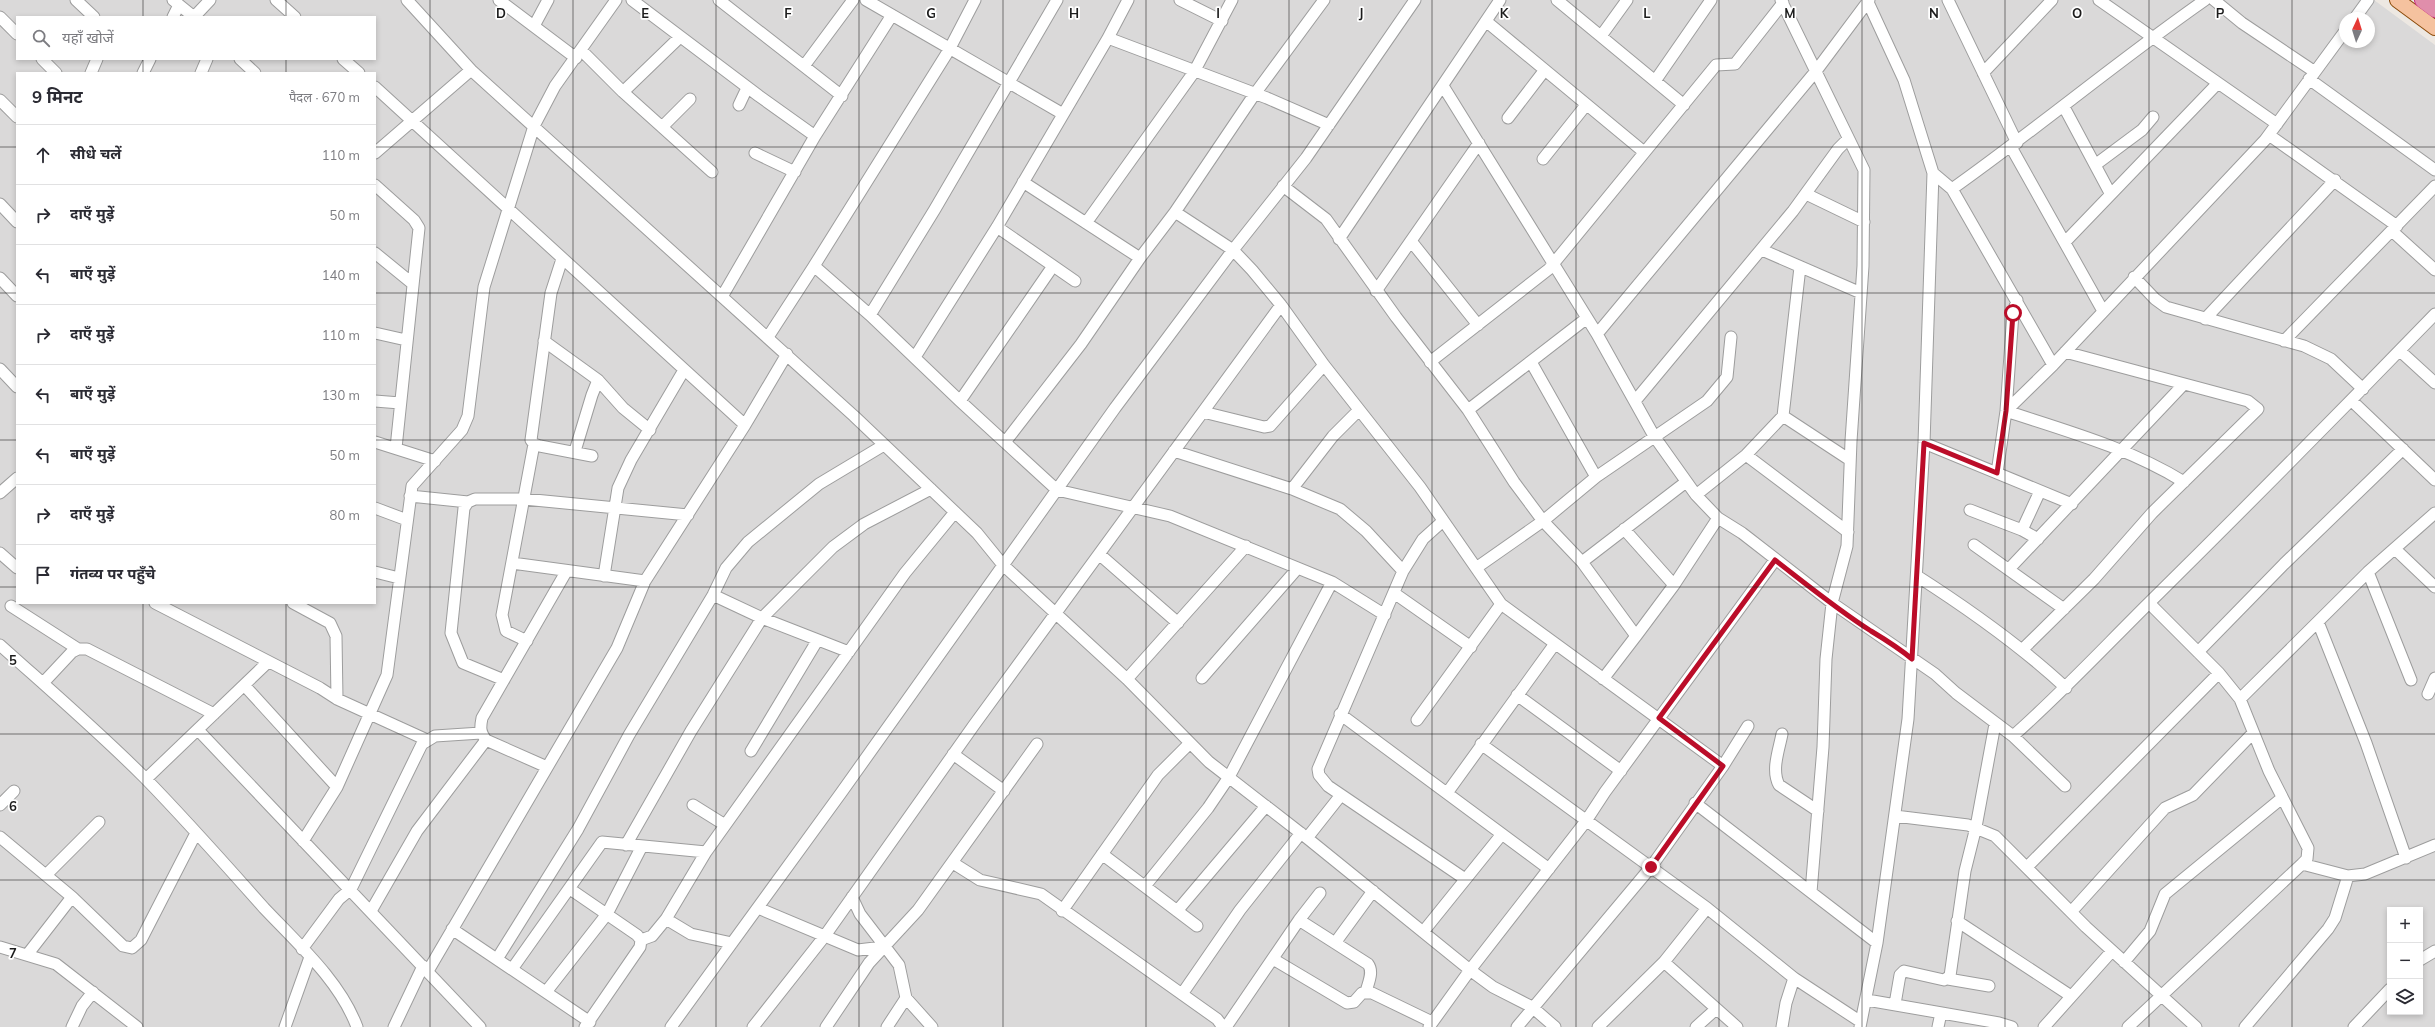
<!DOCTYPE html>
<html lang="hi">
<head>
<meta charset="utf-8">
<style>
  body { margin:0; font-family:Mulish,"Noto Sans Devanagari",sans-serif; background:#f7f7f7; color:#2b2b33 }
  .controls { position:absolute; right:12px; bottom:12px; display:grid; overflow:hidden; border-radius:0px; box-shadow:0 2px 6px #0003 }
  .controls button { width:36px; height:36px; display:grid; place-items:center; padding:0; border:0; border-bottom:1px solid #e1e1e2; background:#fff; color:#2b2b33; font:20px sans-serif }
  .compass { position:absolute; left:2339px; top:12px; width:36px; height:36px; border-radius:50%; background:#fff; box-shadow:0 2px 6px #0003; rotate:4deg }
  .stop { position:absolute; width:12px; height:12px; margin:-9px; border:3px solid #bb0d29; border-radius:50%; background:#fff }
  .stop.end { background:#bb0d29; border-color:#fff; box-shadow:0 1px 4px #0008 }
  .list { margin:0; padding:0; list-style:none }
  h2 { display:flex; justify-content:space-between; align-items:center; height:52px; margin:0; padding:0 16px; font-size:17px }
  h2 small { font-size:13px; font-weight:400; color:#7c7c81 }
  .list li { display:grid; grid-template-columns:26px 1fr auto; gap:12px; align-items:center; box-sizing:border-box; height:60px; padding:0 16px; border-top:1px solid #e1e1e2 }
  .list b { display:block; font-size:15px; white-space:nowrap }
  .list em { font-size:13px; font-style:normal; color:#7c7c81 }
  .icon { flex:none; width:22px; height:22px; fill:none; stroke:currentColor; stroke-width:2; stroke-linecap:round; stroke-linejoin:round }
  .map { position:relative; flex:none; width:2435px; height:1027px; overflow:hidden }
  .search { position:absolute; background:#fff; box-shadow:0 2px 6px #0003; left:16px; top:16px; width:360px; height:44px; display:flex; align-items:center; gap:10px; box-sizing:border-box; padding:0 14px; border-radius:0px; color:#7c7c81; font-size:15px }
  .panel { position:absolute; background:#fff; box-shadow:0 2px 6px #0003; left:16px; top:72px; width:360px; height:532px; border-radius:0px }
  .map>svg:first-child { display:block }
  .residential { fill:#dad9d9; fill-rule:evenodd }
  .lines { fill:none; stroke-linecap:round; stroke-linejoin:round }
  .minor-casing { stroke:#9d9d9d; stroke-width:13 }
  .major-casing { stroke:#8b4b0a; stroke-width:16 }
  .highway-casing { stroke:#cb2f7e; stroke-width:18 }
  .minor { stroke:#fff; stroke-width:11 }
  .major { stroke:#f5c29f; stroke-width:14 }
  .highway { stroke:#e08eab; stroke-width:16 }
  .route { stroke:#bb0d29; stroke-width:5 }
  .grid { fill:none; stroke:#1c1c1c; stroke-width:1; stroke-opacity:0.55 }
  .grid-label { font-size:13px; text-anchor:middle; font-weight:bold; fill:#1c1c1c; stroke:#fff; stroke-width:3.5; stroke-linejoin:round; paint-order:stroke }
</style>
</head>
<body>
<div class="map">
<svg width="2435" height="1027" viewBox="0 0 2435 1027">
  <rect width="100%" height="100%" fill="#ede8e2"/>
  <path class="residential" d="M0 0H2374L2435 45V1027H0ZM17 17H375V59H17ZM2345 18H2369V42H2345ZM17 73H375V603H17ZM2390 910H2420V1012H2390Z"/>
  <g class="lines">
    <defs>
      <path id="minor" d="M76 0 94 17
        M173 0 194 17
        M276 0 295 17
        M407 0 471 70 854 416 977 533 1003 565 1127 679 1209 762 1307 838 1470 970 1493 987 1532 1007 1555 1027
        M499 0 576 58
        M632 0 759 96 815 136
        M719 0 842 96
        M866 0 1063 114
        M1128 0 1108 38 1267 98 1329 125
        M1180 0 1222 21
        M1557 0 1684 105
        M1781 0 1864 170 1863 266 1851 441 1847 546 1832 603 1826 659 1823 747 1811 892
        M1948 0 2017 143
        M2099 0 2277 124
        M2214 0 2242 23 2315 72
        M0 17 17 34
        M173 17 179 5
        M194 17 210 0
        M2355 18 2368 0
        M1487 22 1644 152
        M534 26 548 0
        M1601 36 1627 0
        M581 50 623 92 712 172
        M42 59 56 73
        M240 59 255 73
        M343 59 359 73
        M804 66 853 0
        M91 73 97 59
        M143 73 150 59
        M201 73 207 59
        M1983 73 2052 0
        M2309 79 2435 170
        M1655 81 1711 0
        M1443 86 1597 334 1654 436 1696 495 1718 518 1742 533 1832 603 1935 674 1956 693 2013 736 2065 786
        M375 87 745 425
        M623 92 680 37
        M0 100 17 117
        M739 105 747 88
        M2064 107 2110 193
        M1508 118 1544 71
        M662 127 690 99
        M2269 135 2397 226
        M2011 147 2103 311
        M375 153 471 70
        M755 153 795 172
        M1543 159 1586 105
        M2095 165 2142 130 2153 117
        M1933 173 1952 189 2053 365
        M1023 182 1140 258
        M375 185 414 220 419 228 396 448
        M1283 186 1326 219 1396 317 1468 410 1514 482 1543 521 1582 562 1636 636 1603 679
        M1952 189C2038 128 2119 60 2205 0
        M1806 194 1864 222
        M0 204 17 222
        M1175 212 1233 250 1252 270 1281 305 1324 365 1420 487 1501 604 1723 766
        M1086 223 1194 72 1232 0
        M997 227 1075 281
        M2392 231 2435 270
        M1339 239 1500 0
        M1411 241 1478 325
        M2065 242 2218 83
        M1762 250 1861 293
        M375 253 413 284
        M562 259 551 293 531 440 534 444 540 446 592 456
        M814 266 949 50 975 0
        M1800 267 1783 416 1850 460
        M2134 277 2155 299 2166 307 2304 346 2331 359 2363 389
        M0 278 17 296
        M1376 291 1479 143
        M723 295 815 136 892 15
        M870 315 935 209 1057 0
        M2205 319 2335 180
        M375 333 406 340
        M1597 334 1816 71 1869 0
        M768 337 814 266 870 315 960 401 1057 490 1170 516 1332 582 1385 615
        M544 341 598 380 623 408 650 430
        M2284 341 2435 186
        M2400 351 2435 383
        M915 357 997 227 1108 38
        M1430 362 1549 269 1716 65 1735 64 1783 3
        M1531 362 1596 477
        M0 369 17 387
        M375 401 400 403
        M960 401 1053 266
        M1635 401 1793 211 1838 149 1848 139
        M2352 401 2435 480
        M1468 410 1587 318
        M1203 412 1264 427 1270 426 1324 365
        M1006 441 1081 344 1140 258 1175 212 1254 95 1324 0
        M375 442 435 461
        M1924 443 2072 504
        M575 451 592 395 598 380
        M1174 451 1292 489 1340 509 1366 531 1403 571
        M1746 455 1848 532
        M1997 473 2006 411 2013 313 2017 300
        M2184 482C2129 448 2067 431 2006 411L2053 365 2265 140 2345 31
        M1292 489 1333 436 1359 410
        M0 493 17 478
        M1696 495 1746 455 1783 416
        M410 496 468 502
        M375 508 407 520
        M1970 510 2022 530 2038 539
        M1443 521 1423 539 1403 571 1318 769 1319 775 1328 786 1465 879
        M1624 529 1674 585
        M2022 530 2040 491
        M1974 545 2064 609
        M2395 549 2435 587
        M0 553 17 568
        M1099 554 1178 623
        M1582 562 1686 482
        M512 563 645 581
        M1476 568 1543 521 1596 477 1707 401 1727 377 1731 337
        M2009 569 2183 385
        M375 572 399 578
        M2368 572 2411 680
        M604 576 618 488 631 460 684 370
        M1917 576C1970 610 2020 645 2066 688
        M1394 593 1471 647
        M713 595 762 618 849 652
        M155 603 320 688 337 699 427 740
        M293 603 330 623 336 636 337 699
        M11 606 78 649
        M2318 622 2366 743 2406 858
        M1636 636 1674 585 1718 518
        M527 641 506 631 502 615 534 444
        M0 645C49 689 99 732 145 778 186 820 225 864 264 908 297 943 340 981 357 1027
        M2023 649 2094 579 2152 513 2258 409 2248 401 2065 352
        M2198 652 2284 564 2403 449
        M1202 678 1297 569
        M1127 679 1246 546
        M504 680 463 663 451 633 464 508 468 502 475 499H524L688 515
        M43 683 72 652 78 649H87L214 714
        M244 685 337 787
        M2428 694 2435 678
        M1517 695 1621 771
        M2240 699 2368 572 2435 513
        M1340 714 1549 869
        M1417 720 1501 604
        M198 730 480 1027
        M1782 734C1779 750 1771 770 1779 785L1818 811
        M2013 736C2064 691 2110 641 2159 593 2252 501 2344 408 2435 314
        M1481 744 1707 908 1794 978 1861 1022
        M751 751 817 641
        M953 754 1004 791
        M547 767 486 740C480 732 480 728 482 718L566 572
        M146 779 268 662
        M1447 793 1554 645
        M1695 803 1877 943
        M0 805 14 791
        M693 805 725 825
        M1895 816 1968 825 1995 836 2086 927 2196 1027
        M0 837 72 897 123 946 132 948 141 940 196 833
        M1307 838 1341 795
        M303 841 337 787 387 675 412 486 462 430 468 416 484 287 534 126 555 86 616 0
        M626 845 691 731 762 618 833 547 864 524 931 489
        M1102 854 1197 926
        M953 863 980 880 1041 894 1217 1019 1223 1027
        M2302 864 2348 876 2365 874 2435 845
        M2027 867 2219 673
        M46 875 99 822
        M1145 886 1208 808 1229 777 1332 582
        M570 889 637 935 641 940 640 947 585 1027
        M852 897 860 914 899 965 906 998 887 1027
        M758 908 858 950 883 947
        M371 911 417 831 486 740
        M1062 911 1158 775 1190 743
        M1177 911 1266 806
        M2071 912 2165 808 2193 795 2253 733
        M666 919 691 934 732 943
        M1299 920 1368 964C1374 972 1368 983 1366 992
        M1957 921 2071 996
        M452 929 590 1022
        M1423 932 1502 834
        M641 940 652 936 666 919 706 852
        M1335 943 1373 891
        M0 947 56 964 137 1027
        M302 949 339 899 351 889 422 744 435 736 481 733
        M27 955 72 897
        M497 959 578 829 629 735 713 595 726 568 748 542 819 484 884 445
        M1273 959 1347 1003 1354 1002 1362 993H1372L1432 1022
        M2420 960 2435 951
        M1664 962 1737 1027
        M2124 962 2150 931 2165 894 2282 798
        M512 969 602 842 706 852 905 573 955 512
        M428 971 617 648 645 581 745 425 787 354
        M1948 979 1989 986
        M546 992 607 914 642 846
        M1182 994 1240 910 1301 833
        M906 998 932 1027
        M1867 1000 1999 1023 2012 1027
        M1895 1004 1900 975 1904 971 1944 980 1950 976 1965 871 1976 827 1995 724
        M72 1027 82 1006 93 992
        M285 1027 310 957
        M394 1027 423 966
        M671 1027 841 793 1115 408 1233 250 1306 158 1415 0
        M753 1027 824 937 974 725 1281 305
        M826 1027 869 963 918 910 1037 744
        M1226 1027 1299 920 1320 893
        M1429 1027 1470 970 1586 821 1605 792 1775 560
        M1517 1027 1651 867 1723 766 1748 726
        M1598 1027 1664 962 1707 908
        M1696 1027 1716 1009
        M1782 1027 1786 1003 1794 978
        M1860 1027 1877 943 1908 719 1924 443 1933 173 1904 80 1867 0
        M1938 1027 1941 1013
        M2044 1027 2112 951
        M2128 1027 2302 864 2307 859 2308 848 2269 771 2240 699 2219 673 2149 603
        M2245 1027 2328 929 2335 918 2348 876
        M2354 1027 2390 989"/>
      <path id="major" d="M2397 0 2435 28"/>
      <path id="highway" d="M2423 0 2435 9"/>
    </defs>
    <use href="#minor" class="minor-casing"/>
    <use href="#major" class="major-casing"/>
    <use href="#highway" class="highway-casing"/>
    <use href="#minor" class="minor"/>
    <use href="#major" class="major"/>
    <use href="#highway" class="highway"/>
  </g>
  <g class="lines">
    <path class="route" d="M1651 867 1723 766 1659 718 1775 560C1806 584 1838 610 1871 631 1886 640 1899 648 1912 659L1924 443 1997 473 2006 411 2013 313"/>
  </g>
  <path class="grid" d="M143 0V17M286 0V17M430 0V1027M573 0V1027M716 0V1027M859 0V1027M1003 0V1027M1146 0V1027M1289 0V1027M1432 0V1027M1576 0V1027M1719 0V1027M1862 0V1027M2005 0V1027M2149 0V1027M2292 0V1027M143 59V73M286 59V73M0 147H17M375 147H2435M0 293H17M375 293H2435M0 440H17M375 440H2435M0 587H17M375 587H2435M143 603V1027M286 603V1027M0 734H2435M0 880H2435"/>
  <g class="grid-label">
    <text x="501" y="18">D</text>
    <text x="645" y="18">E</text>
    <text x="788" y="18">F</text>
    <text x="931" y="18">G</text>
    <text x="1074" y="18">H</text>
    <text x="1218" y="18">I</text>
    <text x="1361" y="18">J</text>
    <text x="1504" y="18">K</text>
    <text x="1647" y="18">L</text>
    <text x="1790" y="18">M</text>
    <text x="1934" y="18">N</text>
    <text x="2077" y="18">O</text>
    <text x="2220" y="18">P</text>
    <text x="13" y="665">5</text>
    <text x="13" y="811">6</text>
    <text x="13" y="958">7</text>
  </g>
</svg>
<div class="controls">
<button>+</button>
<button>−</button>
<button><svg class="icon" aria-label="layers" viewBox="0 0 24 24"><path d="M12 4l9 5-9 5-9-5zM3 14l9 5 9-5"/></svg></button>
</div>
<svg class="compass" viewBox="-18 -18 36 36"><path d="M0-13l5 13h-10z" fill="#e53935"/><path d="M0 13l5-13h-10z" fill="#7c7c81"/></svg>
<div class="stop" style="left:2013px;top:313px"></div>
<div class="stop end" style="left:1651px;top:867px"></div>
<div class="search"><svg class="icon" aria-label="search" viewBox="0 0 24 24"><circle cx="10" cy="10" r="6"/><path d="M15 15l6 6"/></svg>यहाँ खोजें</div>
<section class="panel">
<h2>9 मिनट<small>पैदल · 670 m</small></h2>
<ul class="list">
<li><svg class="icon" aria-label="ahead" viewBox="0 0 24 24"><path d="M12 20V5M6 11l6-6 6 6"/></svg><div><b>सीधे चलें</b></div><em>110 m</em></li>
<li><svg class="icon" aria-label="right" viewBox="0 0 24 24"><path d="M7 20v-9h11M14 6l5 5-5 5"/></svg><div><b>दाएँ मुड़ें</b></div><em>50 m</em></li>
<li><svg class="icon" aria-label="left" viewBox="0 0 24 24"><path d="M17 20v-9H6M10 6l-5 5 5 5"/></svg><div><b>बाएँ मुड़ें</b></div><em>140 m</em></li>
<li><svg class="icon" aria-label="right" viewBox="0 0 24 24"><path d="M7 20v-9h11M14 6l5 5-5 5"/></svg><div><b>दाएँ मुड़ें</b></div><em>110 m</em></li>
<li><svg class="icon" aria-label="left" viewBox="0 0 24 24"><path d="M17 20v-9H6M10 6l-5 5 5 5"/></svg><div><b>बाएँ मुड़ें</b></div><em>130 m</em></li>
<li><svg class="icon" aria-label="left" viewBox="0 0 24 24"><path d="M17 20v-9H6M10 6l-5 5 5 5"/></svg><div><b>बाएँ मुड़ें</b></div><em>50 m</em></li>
<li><svg class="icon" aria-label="right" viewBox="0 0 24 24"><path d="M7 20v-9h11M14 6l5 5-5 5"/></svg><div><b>दाएँ मुड़ें</b></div><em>80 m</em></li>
<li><svg class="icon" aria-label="arrive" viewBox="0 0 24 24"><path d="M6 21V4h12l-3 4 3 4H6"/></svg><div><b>गंतव्य पर पहुँचे</b></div></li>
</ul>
</section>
</div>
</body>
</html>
